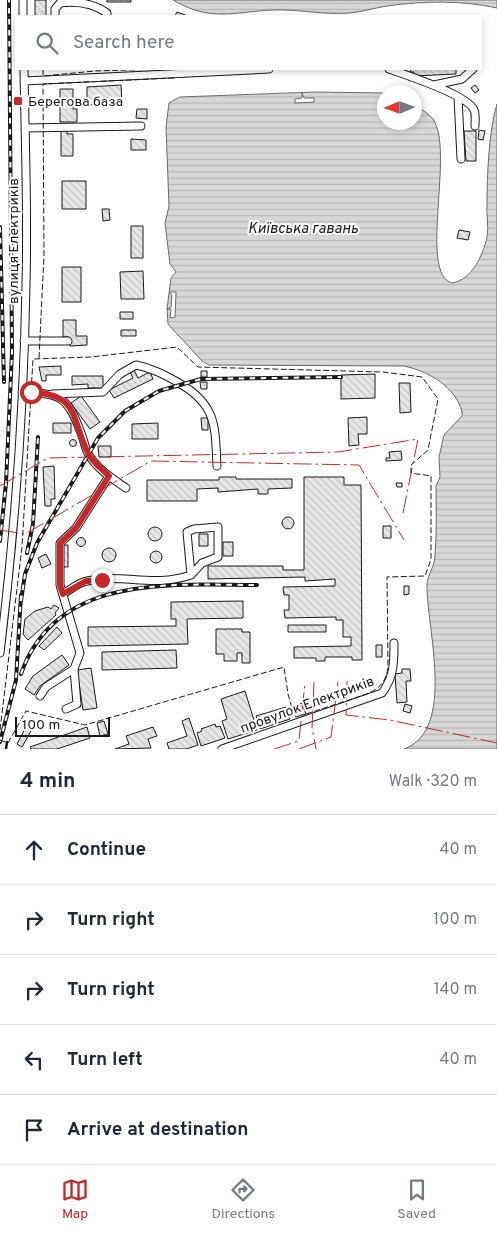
<!DOCTYPE html>
<html lang="en">
<head>
<meta charset="utf-8">
<style>
  body { margin:0; font-family:Overpass,sans-serif; background:#f2f2f3; color:#1f2937 }
  .compass { position:absolute; left:377px; top:85px; width:45px; height:45px; border-radius:50%; background:#fff; box-shadow:0 2px 8px #0003; rotate:268deg }
  .scale { position:absolute; left:15px; bottom:12px; width:95px; box-sizing:border-box; padding-left:5px; border:2px solid #1a1a1a; border-top:0; font-size:14px; line-height:18px; white-space:nowrap; color:#1a1a1a; -webkit-text-stroke:4px #fff; paint-order:stroke }
  .stop { position:absolute; width:15px; height:15px; margin:-11px; border:4px solid #c62828; border-radius:50%; background:#fff }
  .stop.end { background:#c62828; border-color:#fff; box-shadow:0 1px 5px #0008 }
  .list { margin:0; padding:0; list-style:none }
  h2 { display:flex; justify-content:space-between; align-items:center; height:65px; margin:0; padding:0 20px; font-size:21px }
  h2 small { font-size:16px; font-weight:400; color:#747a83 }
  .list li { display:grid; grid-template-columns:32px 1fr auto; gap:15px; align-items:center; box-sizing:border-box; height:70px; padding:0 20px; border-top:1px solid #e0e1e3 }
  .list b { display:block; font-size:19px; white-space:nowrap }
  .list em { font-size:16px; font-style:normal; color:#747a83 }
  .icon { flex:none; width:28px; height:28px; fill:none; stroke:currentColor; stroke-width:2; stroke-linecap:round; stroke-linejoin:round }
  .map { position:relative; flex:none; width:497px; height:749px; overflow:hidden }
  .search { position:absolute; background:#fff; box-shadow:0 2px 8px #0003; left:15px; right:15px; top:15px; height:55px; display:flex; align-items:center; gap:12px; box-sizing:border-box; padding:0 18px; border-radius:0px; color:#747a83; font-size:19px }
  .sheet { height:415px; background:#fff }
  nav { display:flex; justify-content:space-around; align-items:center; box-sizing:border-box; height:70px; border-top:1px solid #e0e1e3; background:#fff; font-size:14px; color:#747a83 }
  nav a { display:grid; justify-items:center; gap:2px }
  nav .on { color:#c62828 }
  .map>svg:first-child { display:block }
  .water { fill:url(#water-rules); stroke:#6a6a6a }
  .pier { fill:#fff; stroke:#6a6a6a }
  .building { fill:url(#building-back-hatch); stroke:#1a1a1a }
  .lines { fill:none; stroke-linecap:round; stroke-linejoin:round }
  .minor-casing { stroke:#1a1a1a; stroke-width:9 }
  .minor { stroke:#fff; stroke-width:7 }
  .rail-casing { stroke:#1a1a1a; stroke-width:4 }
  .rail { stroke:#fff; stroke-width:2; stroke-dasharray:5.5; stroke-linecap:butt }
  .fence { stroke:#1a1a1a; stroke-width:1; stroke-dasharray:6 2.5; stroke-linecap:butt }
  .wall { stroke:#1a1a1a; stroke-width:2.5 }
  .power { stroke:#c62828; stroke-width:1; stroke-dasharray:18 4 2.5 4; stroke-linecap:butt }
  .route { stroke:#c62828; stroke-width:6 }
  .poi-dot { fill:#c62828; stroke:#fff; stroke-width:2 }
  .labels { text-anchor:middle; stroke-width:4; stroke-linejoin:round; paint-order:stroke }
  .poi-label { font-size:14px; fill:#1a1a1a; stroke:#fff; text-anchor:start }
  .street-label { font-size:14px; fill:#1a1a1a; stroke:#fff }
  .water-label { font-size:15px; font-style:italic; fill:#1a1a1a; stroke:#fff }
</style>
</head>
<body>
<div class="map">
<svg width="497" height="749" viewBox="0 0 497 749">
  <defs>
    <pattern id="water-rules" width="6" height="5" patternUnits="userSpaceOnUse" patternTransform="scale(1.25)"><rect width="6" height="5" fill="#d7d7d7"/><path d="M0 2.5h6" fill="none" stroke="#b8b8b8"/></pattern>
    <pattern id="building-back-hatch" width="6" height="6" patternUnits="userSpaceOnUse" patternTransform="scale(1.25)"><rect width="6" height="6" fill="#e6e6e6"/><path d="M-1 5l2 2M0 0l6 6M5-1l2 2" fill="none" stroke="#c5c5c5"/></pattern>
  </defs>
  <rect width="100%" height="100%" fill="#fff"/>
  <path class="water" d="M173 0H497V8C461 0 423 1 387 6 374 8 362 12 349 13 324 15 298 9 273 10 233 12 210 22 173 0Z
    M315 92 384 93V122H414L415 105C421 109 428 113 433 119 455 150 418 274 452 283 472 280 483 255 487 237 489 226 486 214 487 203 487 175 489 130 497 104V749H404C457 730 426 626 427 584 428 574 435 566 435 555 437 532 436 509 436 486L440 477 439 457 444 435 462 416V412C456 387 428 371 404 366L209 365 202 361 168 324 167 309 171 278 176 272 170 264 165 223 169 206 166 127 169 103 180 97Z"/>
  <path class="pier" d="M302 93 304 98H314V102L295 103V99L302 98Z
    M169 292H176L175 317 170 318 171 309H167L171 307 172 295Z"/>
  <path class="building" d="M35 0H46V16H35Z
    M107 0H131V2H107Z
    M177 12 188 16H175Z
    M410 69H456V74L414 76V72H411Z
    M121 85 122 104 87 105V87Z
    M475 85 479 90 475 93 471 88Z
    M60 89H73V109H77V122H60Z
    M137 109H147V119L136 118Z
    M61 130H67V134H73V156H61Z
    M479 130 485 131 483 140 478 139Z
    M464 131H476V161H466Z
    M131 139 146 140V150H131Z
    M62 181H86V209H62Z
    M102 209H109L110 220 103 221Z
    M131 226H143V258H131Z
    M459 230 470 232 468 240 457 238Z
    M62 267H81V302H62Z
    M143 271 144 299H121L120 272Z
    M120 312H133V319H120Z
    M63 320H76V336H87V345L70 346 69 337H63Z
    M121 330H136V336H121Z
    M61 366V375H46V381H42L39 367Z
    M133 368 138 378 150 372 153 379 114 398 109 390 133 378 129 370Z
    M201 371H207V377H201Z
    M375 374V398L341 399V375Z
    M72 376H103V388H88V384L72 385Z
    M200 382H207V389H201Z
    M399 383H410L411 412 400 413Z
    M81 396 100 422 90 429 71 403Z
    M367 417V434H358L359 445 349 446 348 418Z
    M201 418H208V430H202Z
    M53 423H71V433H53Z
    M158 423V439H132V424Z
    M69.5 443a3.5 3.5 0 1 1 7 0a3.5 3.5 0 1 1-7 0Z
    M98 446H111V457H99Z
    M401 451 402 460 386 461V458H390L389 452Z
    M54 466 55 499H51V506H45L43 467Z
    M219 477H236V479H292V488L268 489V494H258V489L218 492V488L197 489V501H147V480H219Z
    M304 477H344V485H361L362 660H352V657H325V661H316V658H294V647L351 646V637H343V620H336V617L285 618 284 610H289V595H284L283 587 335 586V579L305 581V577L208 579V566H283V570H304Z
    M396 483H402V487H397Z
    M282 523a6 6 0 1 1 12 0a6 6 0 1 1-12 0Z
    M383 526H391V538H383Z
    M148 534a7 7 0 1 1 14 0a7 7 0 1 1-14 0Z
    M199 534H208V546H199Z
    M76.5 542a4.5 4.5 0 1 1 9 0a4.5 4.5 0 1 1-9 0Z
    M223 542H233V556H223Z
    M62 545H68V567H63Z
    M102 555a7 7 0 1 1 14 0a7 7 0 1 1-14 0Z
    M150 557a6 6 0 1 1 12 0a6 6 0 1 1-12 0Z
    M46 554 51 564 42 568 38 558Z
    M404 586H409V594L404 595Z
    M243 601V618L187 619 188 644 88 646V627L176 626V619H171V602Z
    M54 605 59 608 55 613 56 615 28 640 23 634 25 619 35 611 48 607 51 609Z
    M288 625H326V632H288Z
    M57 627 62 633 44 650 39 646Z
    M216 629H242V632H250V663H242V653H237V661H224V654H216Z
    M376 645H382V657H376Z
    M176 650 177 668 102 670V652Z
    M62 655 69 665 40 686 34 695 25 689 33 676Z
    M91 668 97 708 83 710 77 670Z
    M402 669H410L411 681H406L407 702 397 703 395 674 402 673Z
    M361 683H366L367 689 361 690Z
    M245 691 257 730 228 739 222 721 227 719 221 699Z
    M302 703 306 714 296 717 292 707Z
    M405 704 412 706 410 713 403 711Z
    M286 707 290 719 260 729 256 716Z
    M189 718 198 745 186 749H169L167 743 187 736 182 721Z
    M30 719 36 722 22 747 17 744Z
    M104 721 108 734 100 736 97 723Z
    M215 724 216 727 220 726 225 738 201 746 197 733 202 731 201 729Z
    M87 727 90 738 57 749H31L30 747Z
    M153 727 157 736 148 739 151 748 115 749 129 744 126 736Z"/>
  <g class="lines">
    <defs>
      <path id="minor" d="M23 0V16
        M55 16V9L60 3C77 1 93 3 107 13V16
        M389 69C406 75 468 95 474 110 476 114 475 121 475 126
        M24 81 269 69
        M434 85 462 79 473 69
        M458 97 461 159
        M25 128 141 126
        M24 341H68
        M22 392C60 394 67 395 81 433 84 440 85 449 89 455 97 469 113 479 126 488
        M52 394 103 392 120 374 136 365C152 368 165 375 179 383 217 405 215 426 217 466
        M63 594C70 590 79 582 87 581 122 573 153 588 191 575L187 532 194 529 218 527V557L202 563 191 575
        M0 653C15 530 24 407 26 284 28 212 25 141 24 69
        M40 696 46 687 74 669
        M66 709 77 704 74 669 80 653 60 585V543L76 528 109 476
        M222 749 382 693C394 677 394 663 394 643"/>
    </defs>
    <use href="#minor" class="minor-casing"/>
    <use href="#minor" class="minor"/>
    <defs>
      <path id="rail" d="M0 227 4 382
        M0 541 6 483 12 353 9 0
        M27 553 33 524 38 437
        M21 601 25 574 37 543 98 438 125 411 159 391 201 379 341 377
        M21 674C56 573 171 585 257 585
        M0 742 16 680 21 595"/>
    </defs>
    <use href="#rail" class="rail-casing"/>
    <use href="#rail" class="rail"/>
    <path class="fence" d="M43 69V76L95 71 160 69
      M39 358 44 256 43 84 174 78
      M0 730 22 547 33 359 91 357 177 347 198 367 383 372 422 377 438 399 428 450 411 465V473L431 476V559L425 576 387 577 388 667C386 682 380 688 367 694L303 715
      M0 740 8 743 26 711 85 725 284 667 288 694 292 708"/>
    <path class="wall" d="M6 749 7 742"/>
    <path class="power" d="M0 486 48 458 338 452 418 439 403 513
      M0 530 25 534 151 461 359 465 404 540
      M347 681 346 715 390 720 497 743
      M314 682 312 728 316 749
      M274 749 299 741 305 682
      M299 749 331 737 338 682"/>
  </g>
  <g class="lines">
    <path class="route" d="M31 392C81 395 70 418 88 453 92 462 102 469 109 476L76 528 60 543V585L63 594 86 581 102 580"/>
  </g>
  <rect class="poi-dot" x="13" y="96" width="10" height="10" rx="2.5"/>
  <g class="labels">
    <g class="poi-label">
      <text x="28" y="106">Берегова база</text>
    </g>
    <g class="street-label">
      <text transform="translate(13 241) rotate(-90)" y="5">вулиця Електриків</text>
      <text transform="translate(307 704) rotate(-20)" y="5">провулок Електриків</text>
    </g>
    <g class="water-label">
      <text x="303" y="233">Київська гавань</text>
    </g>
  </g>
</svg>
<svg class="compass" viewBox="-18 -18 36 36"><path d="M0-13l5 13h-10z" fill="#e53935"/><path d="M0 13l5-13h-10z" fill="#747a83"/></svg>
<div class="scale">100 m</div>
<div class="stop" style="left:31px;top:392px"></div>
<div class="stop end" style="left:102px;top:580px"></div>
<div class="search"><svg class="icon" aria-label="search" viewBox="0 0 24 24"><circle cx="10" cy="10" r="6"/><path d="M15 15l6 6"/></svg>Search here</div>
</div>
<section class="sheet">
<h2>4 min<small>Walk · 320 m</small></h2>
<ul class="list">
<li><svg class="icon" aria-label="ahead" viewBox="0 0 24 24"><path d="M12 20V5M6 11l6-6 6 6"/></svg><div><b>Continue</b></div><em>40 m</em></li>
<li><svg class="icon" aria-label="right" viewBox="0 0 24 24"><path d="M7 20v-9h11M14 6l5 5-5 5"/></svg><div><b>Turn right</b></div><em>100 m</em></li>
<li><svg class="icon" aria-label="right" viewBox="0 0 24 24"><path d="M7 20v-9h11M14 6l5 5-5 5"/></svg><div><b>Turn right</b></div><em>140 m</em></li>
<li><svg class="icon" aria-label="left" viewBox="0 0 24 24"><path d="M17 20v-9H6M10 6l-5 5 5 5"/></svg><div><b>Turn left</b></div><em>40 m</em></li>
<li><svg class="icon" aria-label="arrive" viewBox="0 0 24 24"><path d="M6 21V4h12l-3 4 3 4H6"/></svg><div><b>Arrive at destination</b></div></li>
</ul>
</section>
<nav>
<a class="on"><svg class="icon" aria-label="map" viewBox="0 0 24 24"><path d="M3 6l6-2 6 2 6-2v14l-6 2-6-2-6 2zM9 4v14M15 6v14"/></svg>Map</a>
<a><svg class="icon" aria-label="directions" viewBox="0 0 24 24"><path d="M12 3l9 9-9 9-9-9zM9 14v-3h6M13 9l2 2-2 2"/></svg>Directions</a>
<a><svg class="icon" aria-label="saved" viewBox="0 0 24 24"><path d="M7 4h10v16l-5-4-5 4z"/></svg>Saved</a>
</nav>
</body>
</html>
